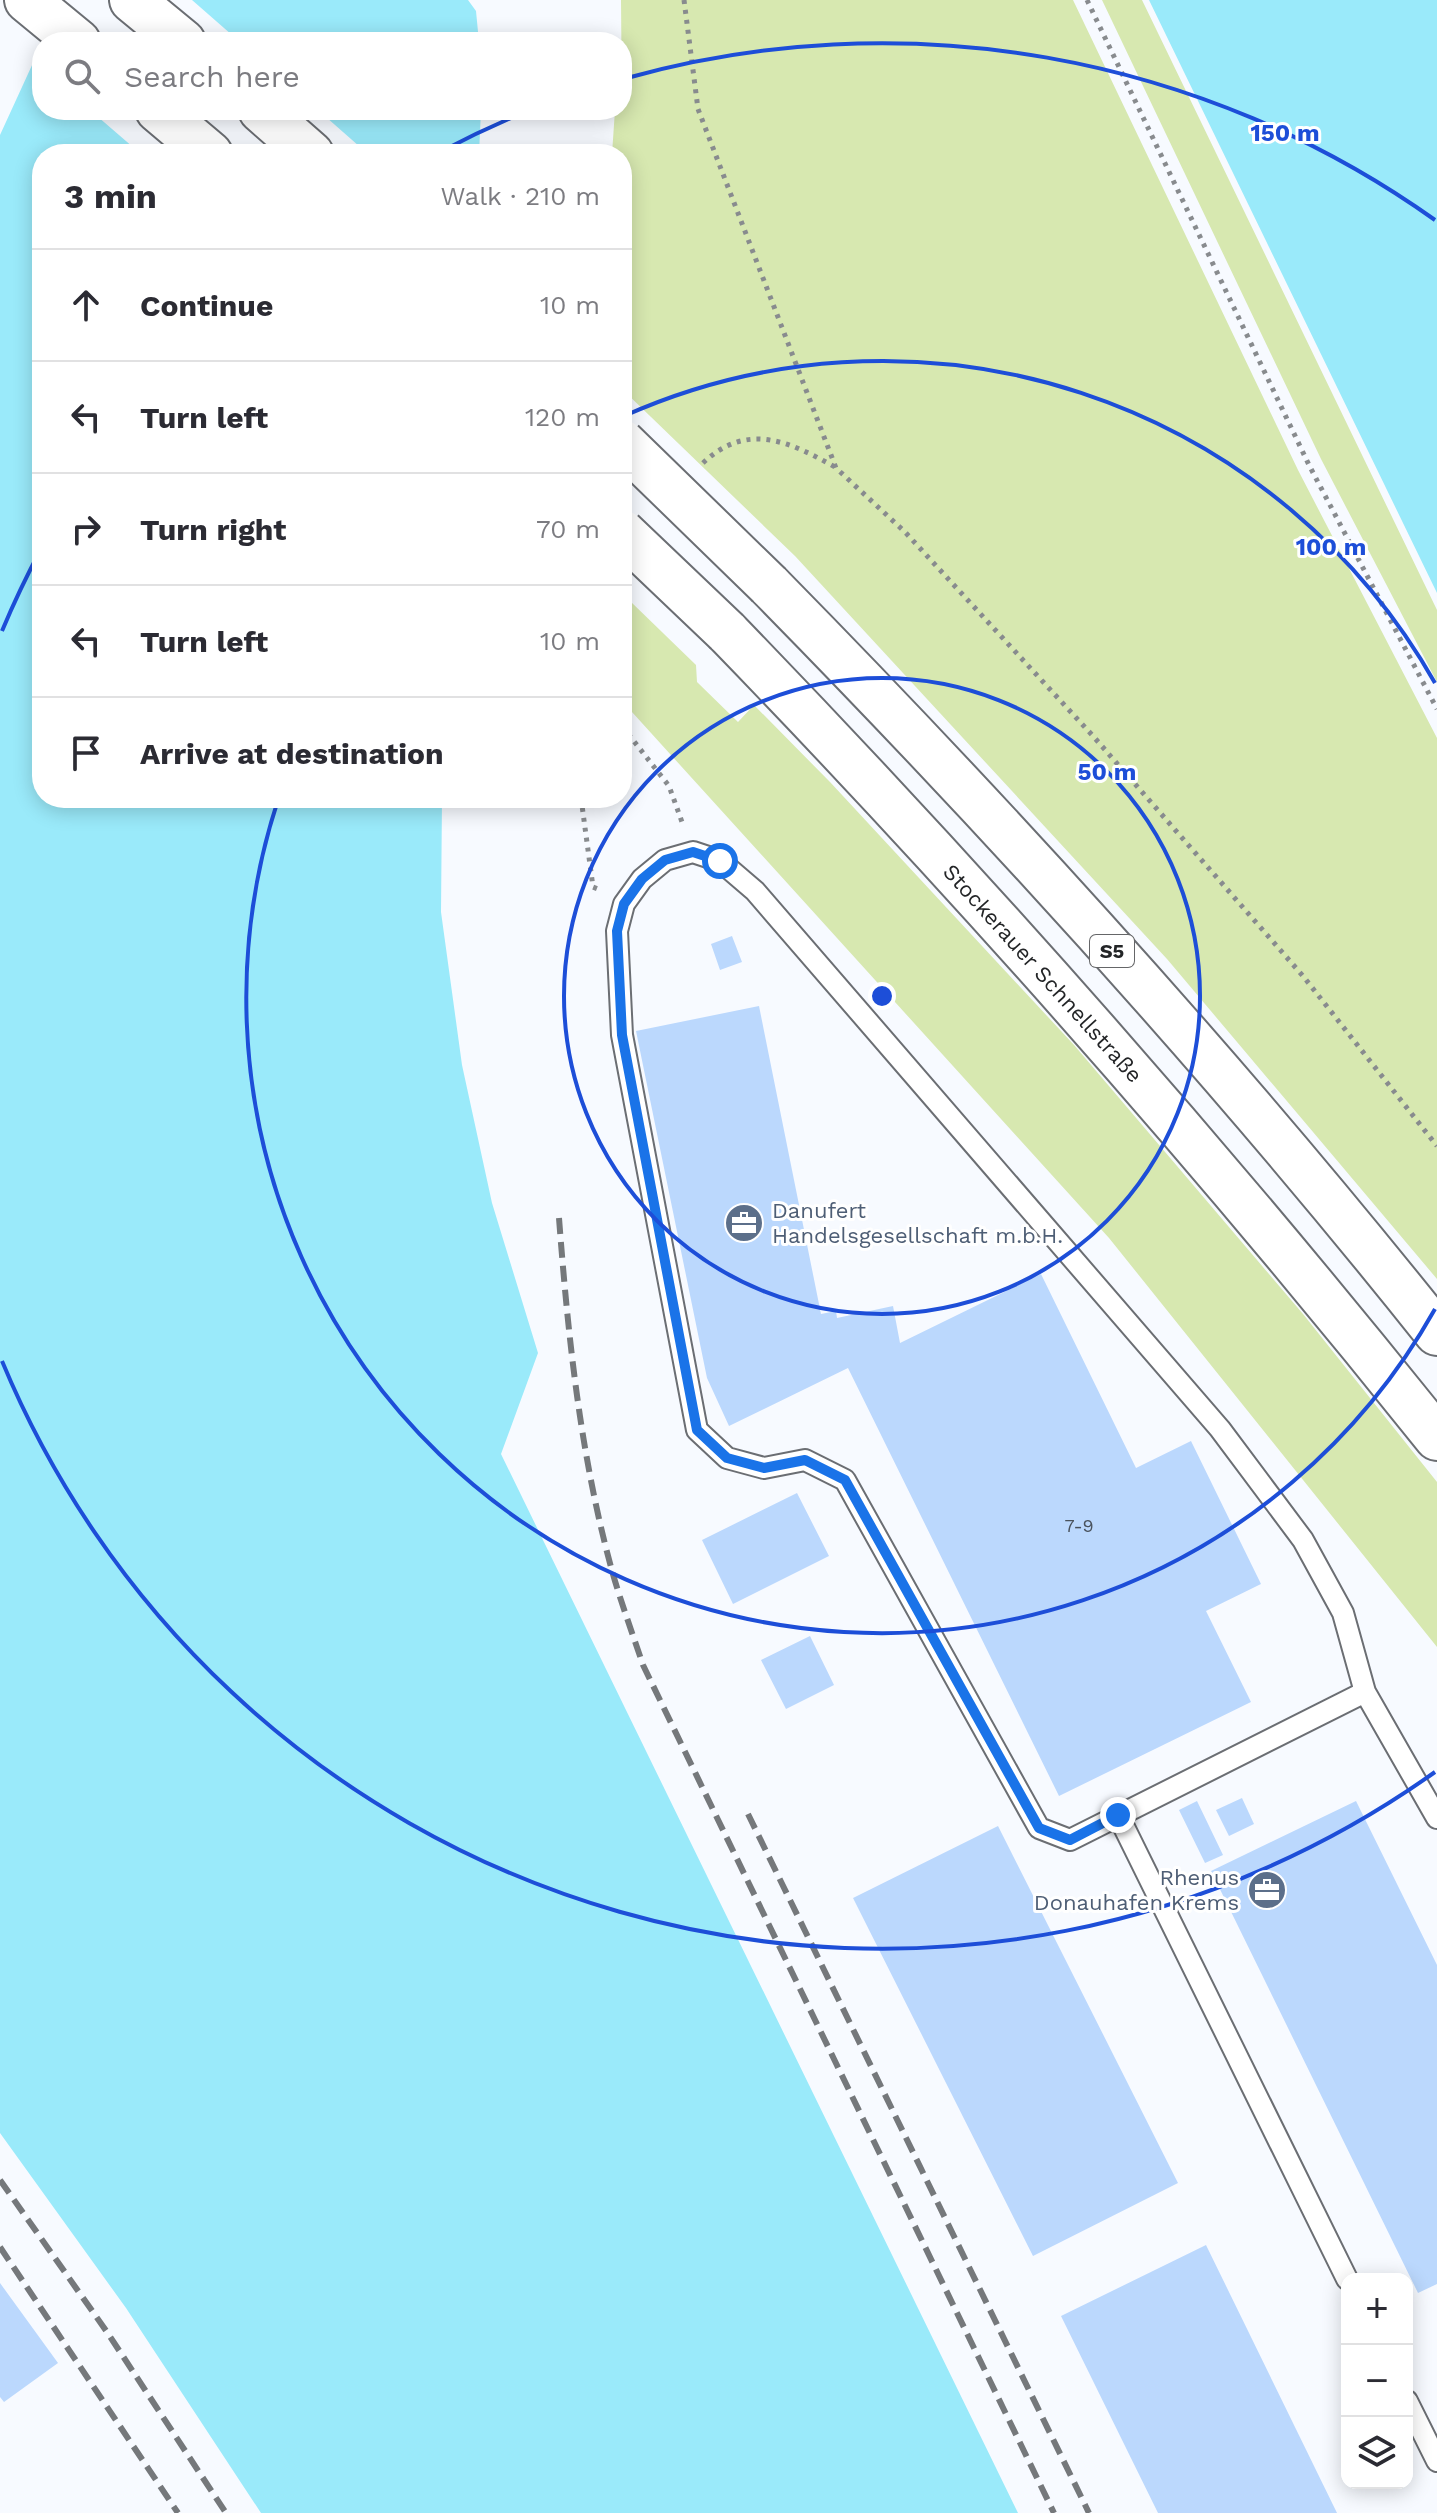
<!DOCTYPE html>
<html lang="en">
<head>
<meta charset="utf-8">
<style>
  body { margin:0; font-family:"Work Sans",sans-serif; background:#f7f7f7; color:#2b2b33 }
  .controls { position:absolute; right:24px; bottom:24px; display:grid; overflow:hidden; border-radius:16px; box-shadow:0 4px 20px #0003 }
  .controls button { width:72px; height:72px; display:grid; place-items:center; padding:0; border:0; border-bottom:2px solid #e1e1e2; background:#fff; color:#2b2b33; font:40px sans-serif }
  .stop { position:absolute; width:24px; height:24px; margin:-18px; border:6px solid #1a73e8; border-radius:50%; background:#fff }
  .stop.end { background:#1a73e8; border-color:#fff; box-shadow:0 2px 8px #0008 }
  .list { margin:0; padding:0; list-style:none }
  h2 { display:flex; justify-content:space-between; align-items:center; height:104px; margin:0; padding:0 32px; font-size:34px }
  h2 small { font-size:26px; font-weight:400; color:#7c7c81 }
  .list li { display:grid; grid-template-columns:52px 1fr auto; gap:24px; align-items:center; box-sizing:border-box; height:112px; padding:0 32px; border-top:2px solid #e1e1e2 }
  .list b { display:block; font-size:30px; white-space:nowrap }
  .list em { font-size:26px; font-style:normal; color:#7c7c81 }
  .icon { flex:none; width:44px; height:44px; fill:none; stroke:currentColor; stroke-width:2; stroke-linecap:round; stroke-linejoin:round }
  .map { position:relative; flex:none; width:1437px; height:2513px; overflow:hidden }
  .search { position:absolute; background:#fff; box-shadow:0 4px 20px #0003; left:32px; top:32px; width:600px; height:88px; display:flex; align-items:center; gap:20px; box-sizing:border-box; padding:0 28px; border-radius:32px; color:#7c7c81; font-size:30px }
  .panel { position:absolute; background:#fff; box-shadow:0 4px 20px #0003; left:32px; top:144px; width:600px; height:664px; border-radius:32px }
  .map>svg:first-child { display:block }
  .green { fill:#d7e8b0 }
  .water { fill:#9aeafa }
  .pier { fill:#f7faff }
  .building { fill:#bbd8fd }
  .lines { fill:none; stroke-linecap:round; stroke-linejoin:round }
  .lane-casing { stroke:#6b6e73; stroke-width:24 }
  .highway-casing { stroke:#6b6e73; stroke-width:48 }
  .path { stroke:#888b8e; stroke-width:5; stroke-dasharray:4 6; stroke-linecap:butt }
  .lane { stroke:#fff; stroke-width:20 }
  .highway { stroke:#fff; stroke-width:44 }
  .rail { stroke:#75787b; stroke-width:6; stroke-dasharray:16 8; stroke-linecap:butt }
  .highway-bridge-casing { stroke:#6b6e73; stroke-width:48; stroke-linecap:butt }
  .highway-bridge { stroke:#fff; stroke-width:44 }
  .route { stroke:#1a73e8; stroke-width:10 }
  .ring { fill:none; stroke:#1d4ed8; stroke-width:4 }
  .labels { text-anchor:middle; stroke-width:6; stroke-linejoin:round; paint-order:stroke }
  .number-label { font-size:18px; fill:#49525c }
  .shield { fill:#fff; stroke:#656668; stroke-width:2 }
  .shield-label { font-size:20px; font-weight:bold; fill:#232527 }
  .street-label { font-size:22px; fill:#232527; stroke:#fff }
  .service-label { font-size:22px; fill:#4e5e75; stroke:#fff; text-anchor:start }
  .centre { fill:#1d4ed8; stroke:#fff; stroke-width:4 }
  .ring-label { font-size:24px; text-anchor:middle; font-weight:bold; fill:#1d4ed8; stroke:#fff; stroke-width:6; stroke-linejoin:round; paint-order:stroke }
</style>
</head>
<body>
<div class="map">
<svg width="1437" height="2513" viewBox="0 0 1437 2513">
  <rect width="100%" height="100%" fill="#f7faff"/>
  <path class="green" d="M621 0H1073L1298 470 1437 738V1279L1167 959 795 556 622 389V154H612L615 110H622Z
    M1102 0H1142L1437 610V682L1321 459Z
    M630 601 696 665 697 682 738 722 754 705 830 782 1074 1045 1303 1314 1437 1482V1647L1109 1238 622 701V628Z"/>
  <path class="water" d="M56 0H468L476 11 479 42H42V110H481L479 154H42V798H442L441 912 462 1065 492 1203 538 1353 501 1454 1018 2513H261L126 2308 0 2133V135L33 63Z
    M1149 0H1437V593Z"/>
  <path class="pier" d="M51 0H192L240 42H42V70L30 60Z
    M90 110H318L368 154H141Z"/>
  <path class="building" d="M732 936 742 962 720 970 711 944Z
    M759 1006 821 1314 836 1311 837 1318 893 1306 900 1343 1041 1274 1136 1468 1191 1441 1261 1584 1206 1611 1251 1702 1059 1796 848 1368 729 1426 707 1378 636 1031Z
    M797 1493 829 1556 733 1604 702 1540Z
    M810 1636 834 1685 786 1709 761 1660Z
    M1242 1798 1254 1824 1229 1836 1216 1810Z
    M1197 1801 1223 1855 1205 1863 1179 1810Z
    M1356 1801 1437 1965V2284L1418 2293 1211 1871Z
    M998 1826 1178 2183 1033 2256 853 1898Z
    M1206 2245 1337 2513H1158L1061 2316Z
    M0 2283 58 2363 4 2402 0 2397Z"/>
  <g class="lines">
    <defs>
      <path id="lane" d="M1365 1692 1343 1613 1303 1540 1220 1429 755 891 720 861 693 852 665 860 642 879 624 904 617 931 622 1035 697 1430 727 1458 764 1468 805 1460 845 1480 1039 1828 1070 1840 1365 1692 1437 1818
        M1118 1815 1347 2279
        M1407 2401 1437 2461"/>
      <path id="highway" d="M27 0 78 42
        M132 0 183 42
        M158 110 210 154
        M261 110 311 154
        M769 585C1003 823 1229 1072 1437 1333
        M727 632C976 889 1213 1158 1437 1438"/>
    </defs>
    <use href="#lane" class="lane-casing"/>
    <use href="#highway" class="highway-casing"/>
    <path class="path" d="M684 0 698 109 836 468 905 532 1093 736 1303 976 1437 1146
      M1087 0 1309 465 1437 709
      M703 463C747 421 790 442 835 467
      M622 726 669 786 682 822
      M581 798 593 887 598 889"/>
    <use href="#lane" class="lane"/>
    <use href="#highway" class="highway"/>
    <path class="rail" d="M559 1218C568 1335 580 1453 611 1567 620 1600 632 1632 643 1665L1054 2513
      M748 1814 1089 2513
      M0 2180 107 2332 226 2513
      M0 2247 178 2513"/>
    <defs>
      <path id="highway-bridge" d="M622 442 769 585
        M622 532 727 632"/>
    </defs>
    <use href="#highway-bridge" class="highway-bridge-casing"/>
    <use href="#highway-bridge" class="highway-bridge"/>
  </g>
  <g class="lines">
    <path class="route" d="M720 861 693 852 665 860 642 879 624 904 617 931 622 1035 697 1430 727 1458 764 1468 805 1460 845 1480 1039 1828 1070 1840 1118 1815"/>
  </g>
  <g class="ring">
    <circle cx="882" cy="996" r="318"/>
    <path d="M1435 1309A635 635 0 0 1 278 800M624 416A635 635 0 0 1 1435 683"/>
    <path d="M1435 1772A953 953 0 0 1 2 1361M2 631A953 953 0 0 1 41 549M442 151A953 953 0 0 1 525 112M627 78A953 953 0 0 1 1435 220"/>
  </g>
  <defs>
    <symbol id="office-disc" viewBox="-11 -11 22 22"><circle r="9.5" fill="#5c6f8a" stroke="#fff"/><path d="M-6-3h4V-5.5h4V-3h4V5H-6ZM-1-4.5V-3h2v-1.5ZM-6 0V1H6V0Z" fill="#fff"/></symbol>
  </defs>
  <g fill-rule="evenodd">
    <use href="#office-disc" x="722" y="1201" width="44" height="44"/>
    <use href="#office-disc" x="1245" y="1868" width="44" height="44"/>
  </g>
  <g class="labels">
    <g class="number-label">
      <text x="1079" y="1532">7-9</text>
    </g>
    <rect class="shield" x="1090" y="935" width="44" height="32" rx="6"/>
    <g class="shield-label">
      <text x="1112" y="958">S5</text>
    </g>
    <g class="street-label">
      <text transform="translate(1043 973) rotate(48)" y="8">Stockerauer Schnellstraße</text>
    </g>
    <g class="service-label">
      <text x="772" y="1218">Danufert<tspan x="772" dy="25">Handelsgesellschaft m.b.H.</tspan></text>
      <text x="1239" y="1885" text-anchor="end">Rhenus<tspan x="1239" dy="25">Donauhafen Krems</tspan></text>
    </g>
  </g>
  <circle cx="882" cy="996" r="12" class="centre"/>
  <g class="ring-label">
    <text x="1285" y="141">150 m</text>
    <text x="1331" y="555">100 m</text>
    <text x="1107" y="780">50 m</text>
  </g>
</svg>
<div class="controls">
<button>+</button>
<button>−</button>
<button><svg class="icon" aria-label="layers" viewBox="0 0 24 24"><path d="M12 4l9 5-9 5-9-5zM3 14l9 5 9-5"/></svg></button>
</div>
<div class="stop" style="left:720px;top:861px"></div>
<div class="stop end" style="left:1118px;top:1815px"></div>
<div class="search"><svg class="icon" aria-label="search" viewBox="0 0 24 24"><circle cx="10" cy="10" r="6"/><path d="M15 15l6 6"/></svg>Search here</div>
<section class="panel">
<h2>3 min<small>Walk · 210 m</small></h2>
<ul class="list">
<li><svg class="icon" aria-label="ahead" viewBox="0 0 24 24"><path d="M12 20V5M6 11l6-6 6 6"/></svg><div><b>Continue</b></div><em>10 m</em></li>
<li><svg class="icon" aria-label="left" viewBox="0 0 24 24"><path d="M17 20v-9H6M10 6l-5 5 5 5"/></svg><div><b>Turn left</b></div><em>120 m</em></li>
<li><svg class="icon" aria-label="right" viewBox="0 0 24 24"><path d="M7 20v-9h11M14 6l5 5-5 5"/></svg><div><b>Turn right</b></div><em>70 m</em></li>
<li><svg class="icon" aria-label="left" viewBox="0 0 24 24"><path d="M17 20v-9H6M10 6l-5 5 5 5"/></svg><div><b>Turn left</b></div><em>10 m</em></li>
<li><svg class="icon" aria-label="arrive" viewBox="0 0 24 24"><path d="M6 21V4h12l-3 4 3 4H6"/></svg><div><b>Arrive at destination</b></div></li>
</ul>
</section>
</div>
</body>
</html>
